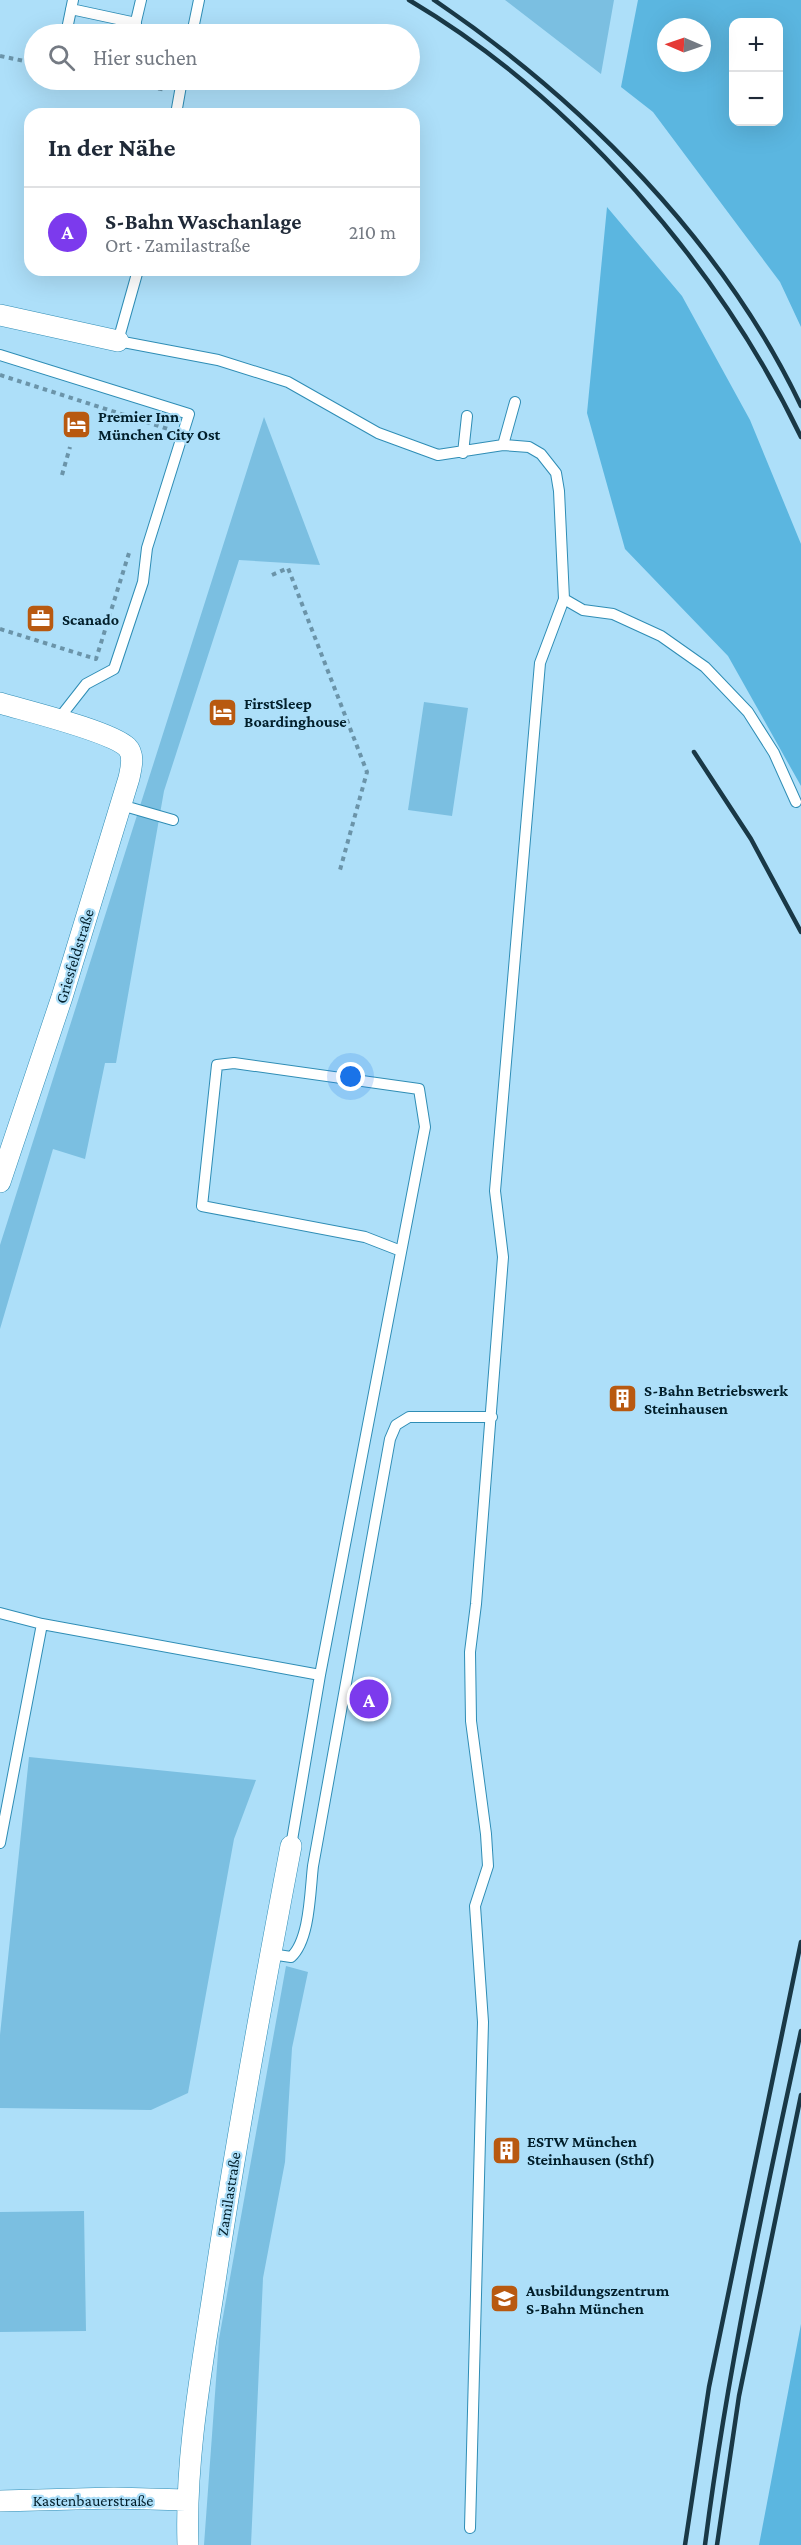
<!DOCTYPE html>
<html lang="de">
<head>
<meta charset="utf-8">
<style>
  body { margin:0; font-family:"Crimson Pro",serif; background:#f2f2f3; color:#1f2937 }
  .controls { position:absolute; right:18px; top:18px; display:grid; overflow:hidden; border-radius:12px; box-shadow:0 6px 24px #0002 }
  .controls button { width:54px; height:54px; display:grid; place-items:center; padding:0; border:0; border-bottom:2px solid #e0e1e3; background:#fff; color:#1f2937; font:30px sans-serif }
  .compass { position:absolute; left:657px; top:18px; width:54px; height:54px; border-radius:50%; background:#fff; box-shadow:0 6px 24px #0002; rotate:272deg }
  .you { position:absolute; left:351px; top:1077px; width:21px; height:21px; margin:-15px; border:4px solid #fff; border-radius:50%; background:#1a73e8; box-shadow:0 0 0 9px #1a73e833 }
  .badge { display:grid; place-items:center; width:39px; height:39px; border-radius:50%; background:#7c3aed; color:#fff; font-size:20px; font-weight:700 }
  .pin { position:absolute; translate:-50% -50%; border:3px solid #fff; box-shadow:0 2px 6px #0006 }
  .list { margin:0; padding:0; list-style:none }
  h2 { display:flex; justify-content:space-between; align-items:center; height:78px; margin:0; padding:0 24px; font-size:26px }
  h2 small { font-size:20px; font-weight:400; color:#747a83 }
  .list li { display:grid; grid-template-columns:39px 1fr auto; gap:18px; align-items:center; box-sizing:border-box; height:90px; padding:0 24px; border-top:2px solid #e0e1e3 }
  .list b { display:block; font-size:22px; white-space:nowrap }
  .list p { margin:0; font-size:20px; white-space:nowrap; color:#747a83 }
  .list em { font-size:20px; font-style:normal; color:#747a83 }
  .icon { flex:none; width:33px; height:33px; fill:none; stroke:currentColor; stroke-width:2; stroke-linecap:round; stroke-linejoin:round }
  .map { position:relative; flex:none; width:801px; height:2545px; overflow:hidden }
  .search { position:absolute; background:#fff; box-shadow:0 6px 24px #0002; left:24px; top:24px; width:396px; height:66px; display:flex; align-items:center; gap:15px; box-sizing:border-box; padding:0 21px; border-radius:33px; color:#747a83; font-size:22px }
  .panel { position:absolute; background:#fff; box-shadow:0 6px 24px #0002; left:24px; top:108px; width:396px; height:168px; border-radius:18px }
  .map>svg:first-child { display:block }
  .green { fill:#7bbfe1 }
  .forest { fill:#5bb6e0; fill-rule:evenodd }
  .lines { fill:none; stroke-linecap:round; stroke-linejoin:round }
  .service-casing { stroke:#2f8db5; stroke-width:12 }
  .minor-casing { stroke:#2f8db5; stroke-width:22 }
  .path { stroke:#6b94a9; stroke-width:4; stroke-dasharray:4.5 4.5; stroke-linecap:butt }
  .service { stroke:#fff; stroke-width:10 }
  .minor { stroke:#fff; stroke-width:21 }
  .rail { stroke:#193846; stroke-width:4.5 }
  .labels { text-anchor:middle; stroke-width:4.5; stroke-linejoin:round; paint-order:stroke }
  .poi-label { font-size:16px; font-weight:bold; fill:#021f2b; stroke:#addff9; text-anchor:start }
  .street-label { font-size:16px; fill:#021f2b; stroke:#addff9 }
</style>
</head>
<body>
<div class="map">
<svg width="801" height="2545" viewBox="0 0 801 2545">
  <rect width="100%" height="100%" fill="#addff9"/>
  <path class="green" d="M505 0H614L601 74Z
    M264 417 320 565 239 560 164 791 116 1063H105L85 1159 53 1149 0 1329V1245Z
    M424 702 468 708 452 816 408 810Z
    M29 1757 256 1780 234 1839 188 2093 151 2110 0 2108V2035Z
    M286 1966 308 1972 292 2048 285 2162 263 2278 251 2545H204L219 2339Z
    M84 2211 86 2331 0 2332V2212Z"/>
  <path class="forest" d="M638 0H801V327L780 282 653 112 621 87ZM734 22H778V122H734ZM666 27H702V63H666Z
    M607 207 682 296 750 420 801 544V786L728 656 625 549 587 413Z
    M801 2324V2545H759Z"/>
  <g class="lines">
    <defs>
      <path id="service" d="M71 9 136 23
        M66 34 73 0
        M133 34 141 0
        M192 34 199 0
        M176 114 182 80
        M138 270 118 341 218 360 288 382 378 433 438 455 503 445 529 447 541 454 556 473 559 491 564 599 540 663 495 1191 503 1257 476 1604 470 1652 471 1721 486 1834 488 1866 475 1906 483 2022 470 2528
        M0 355 189 414 147 548 143 582 114 669 86 684 57 721
        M503 445 515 402
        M463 453 467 416
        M564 599 583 610 613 614 661 636 705 667 748 712 774 753 796 802
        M121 805 173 820
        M0 1613 42 1624
        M0 1843 42 1624 320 1675
        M291 1846 320 1675 425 1127 419 1089 234 1063 217 1065 202 1206 365 1237 401 1251
        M271 1954 291 1957C310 1940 310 1891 313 1866L390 1439 396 1425 409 1417H492"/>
      <path id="minor" d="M0 315 118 341
        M0 703C27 711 110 731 127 747 135 755 131 768 129 778L62 997 0 1182
        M0 2501 114 2498 186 2500
        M188 2545C185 2459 201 2373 214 2288 236 2140 263 1993 291 1846"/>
    </defs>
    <use href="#service" class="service-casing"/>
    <use href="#minor" class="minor-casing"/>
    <path class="path" d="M0 56 34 63
      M114 80 166 90
      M0 375 168 429
      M62 475 70 447
      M272 575 288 568 367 772 340 870
      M0 629 96 659 129 553"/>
    <use href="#service" class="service"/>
    <use href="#minor" class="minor"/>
    <path class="rail" d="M409 0C573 97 719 266 801 437
      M434 0C583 101 723 242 801 406
      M694 752 751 839 801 932
      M685 2545 709 2387 801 1942
      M705 2545C727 2372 764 2201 801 2031
      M717 2545 739 2396 801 2095"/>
  </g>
  <defs>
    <symbol id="hotel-square" viewBox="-11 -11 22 22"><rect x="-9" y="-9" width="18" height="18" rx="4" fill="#b85910" stroke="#addff9"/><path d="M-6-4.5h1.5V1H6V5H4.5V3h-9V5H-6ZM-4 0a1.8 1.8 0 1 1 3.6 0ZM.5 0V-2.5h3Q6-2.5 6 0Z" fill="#fff"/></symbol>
    <symbol id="office-square" viewBox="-11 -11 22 22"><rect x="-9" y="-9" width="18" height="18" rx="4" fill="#b85910" stroke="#addff9"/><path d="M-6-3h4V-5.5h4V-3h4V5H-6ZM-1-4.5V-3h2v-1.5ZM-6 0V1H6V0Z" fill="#fff"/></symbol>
    <symbol id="building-square" viewBox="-11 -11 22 22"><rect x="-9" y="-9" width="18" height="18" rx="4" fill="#b85910" stroke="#addff9"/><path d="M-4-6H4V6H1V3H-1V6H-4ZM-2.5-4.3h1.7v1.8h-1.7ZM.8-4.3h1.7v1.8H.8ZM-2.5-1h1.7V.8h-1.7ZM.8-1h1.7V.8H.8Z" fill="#fff"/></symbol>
    <symbol id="university-square" viewBox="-11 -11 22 22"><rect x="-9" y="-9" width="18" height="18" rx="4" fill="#b85910" stroke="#addff9"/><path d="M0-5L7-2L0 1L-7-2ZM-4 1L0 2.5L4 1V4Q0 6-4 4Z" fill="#fff"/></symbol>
  </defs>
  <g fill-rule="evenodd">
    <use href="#hotel-square" x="60" y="408" width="33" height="33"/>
    <use href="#office-square" x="24" y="602" width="33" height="33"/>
    <use href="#hotel-square" x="206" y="696" width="33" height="33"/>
    <use href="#building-square" x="606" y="1382" width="33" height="33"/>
    <use href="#building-square" x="490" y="2134" width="33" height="33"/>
    <use href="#university-square" x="488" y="2282" width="33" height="33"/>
  </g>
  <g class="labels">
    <g class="poi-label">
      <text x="98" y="422">Premier Inn<tspan x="98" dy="18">München City Ost</tspan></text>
      <text x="62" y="625">Scanado</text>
      <text x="244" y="709">FirstSleep<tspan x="244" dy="18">Boardinghouse</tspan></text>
      <text x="644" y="1396">S-Bahn Betriebswerk<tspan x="644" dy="18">Steinhausen</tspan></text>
      <text x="527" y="2147">ESTW München<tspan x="527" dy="18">Steinhausen (Sthf)</tspan></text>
      <text x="526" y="2296">Ausbildungszentrum<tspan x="526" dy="18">S-Bahn München</tspan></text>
    </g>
    <g class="street-label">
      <text transform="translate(74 956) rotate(-73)" y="6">Griesfeldstraße</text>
      <text transform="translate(228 2194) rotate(-81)" y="6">Zamilastraße</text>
      <text x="93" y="2506">Kastenbauerstraße</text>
    </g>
  </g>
</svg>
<div class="controls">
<button>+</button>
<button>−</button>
</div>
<svg class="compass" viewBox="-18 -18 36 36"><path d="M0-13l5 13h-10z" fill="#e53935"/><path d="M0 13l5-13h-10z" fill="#747a83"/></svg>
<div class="you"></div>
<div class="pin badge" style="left:369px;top:1699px">A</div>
<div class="search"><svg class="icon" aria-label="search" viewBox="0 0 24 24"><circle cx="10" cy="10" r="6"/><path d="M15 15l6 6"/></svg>Hier suchen</div>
<section class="panel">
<h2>In der Nähe<small></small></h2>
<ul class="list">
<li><span class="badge">A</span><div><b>S-Bahn Waschanlage</b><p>Ort · Zamilastraße</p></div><em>210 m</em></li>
</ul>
</section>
</div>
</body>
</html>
